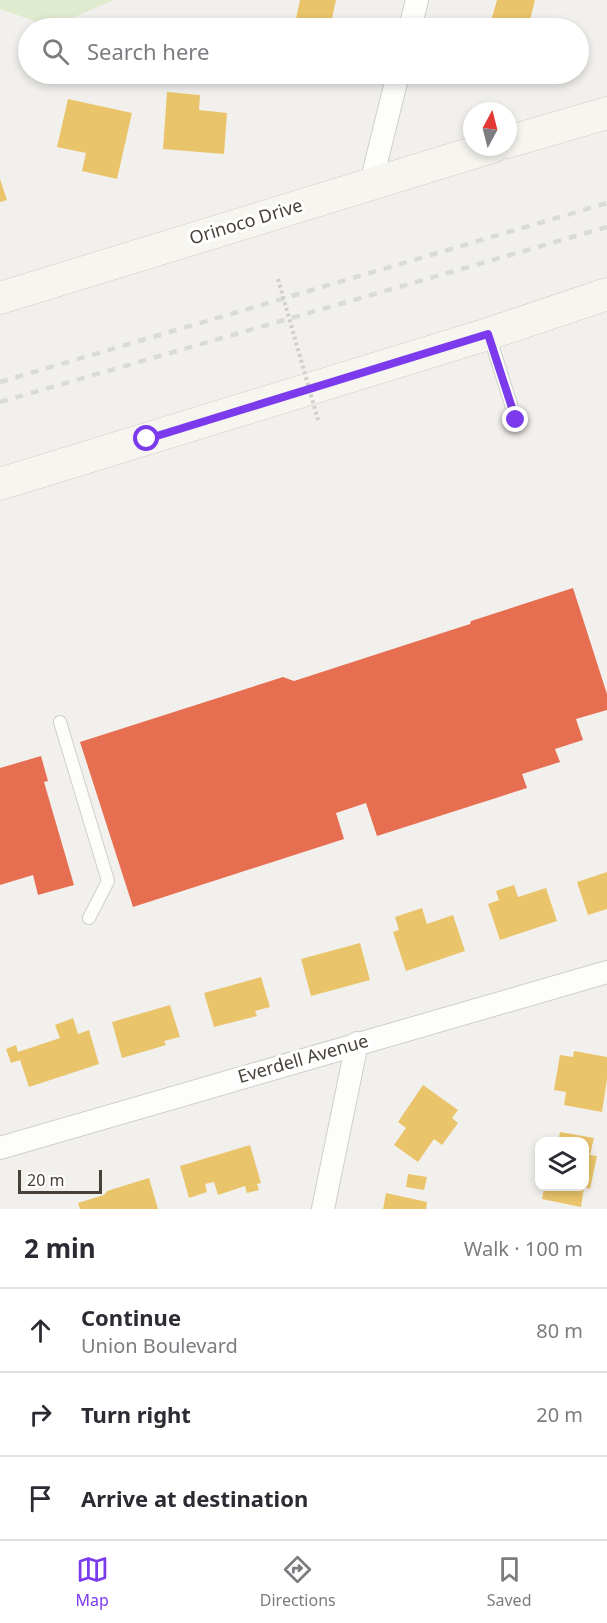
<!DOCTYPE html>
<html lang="en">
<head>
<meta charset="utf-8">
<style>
  body { margin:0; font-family:"Noto Sans",sans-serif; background:#f7f7f7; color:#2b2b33 }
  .controls { position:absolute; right:18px; bottom:18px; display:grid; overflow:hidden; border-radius:12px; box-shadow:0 3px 9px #0003 }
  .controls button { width:54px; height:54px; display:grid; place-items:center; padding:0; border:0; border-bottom:2px solid #e1e1e2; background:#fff; color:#2b2b33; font:30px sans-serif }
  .compass { position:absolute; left:463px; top:102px; width:54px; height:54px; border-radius:50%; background:#fff; box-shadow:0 3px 9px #0003; rotate:7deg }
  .scale { position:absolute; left:18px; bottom:15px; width:84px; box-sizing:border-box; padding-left:6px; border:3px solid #484139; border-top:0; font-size:16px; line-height:21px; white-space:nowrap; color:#484139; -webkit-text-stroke:4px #fff; paint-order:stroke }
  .stop { position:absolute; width:18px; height:18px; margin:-14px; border:4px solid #7c3aed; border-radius:50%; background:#fff }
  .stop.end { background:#7c3aed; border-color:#fff; box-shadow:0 2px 6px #0008 }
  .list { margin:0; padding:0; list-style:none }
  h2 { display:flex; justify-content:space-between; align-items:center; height:78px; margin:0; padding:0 24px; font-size:26px }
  h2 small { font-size:20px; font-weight:400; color:#7c7c81 }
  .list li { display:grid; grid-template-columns:39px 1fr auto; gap:18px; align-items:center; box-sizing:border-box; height:84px; padding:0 24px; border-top:2px solid #e1e1e2 }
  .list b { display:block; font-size:22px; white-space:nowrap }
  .list p { margin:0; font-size:20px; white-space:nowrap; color:#7c7c81 }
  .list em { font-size:20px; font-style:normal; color:#7c7c81 }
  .icon { flex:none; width:33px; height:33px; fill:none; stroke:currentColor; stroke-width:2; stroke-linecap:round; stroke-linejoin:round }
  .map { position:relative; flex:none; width:607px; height:1209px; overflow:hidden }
  .search { position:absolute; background:#fff; box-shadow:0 3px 9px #0003; left:18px; right:18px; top:18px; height:66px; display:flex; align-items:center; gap:15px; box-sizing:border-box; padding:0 21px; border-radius:33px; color:#7c7c81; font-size:22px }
  .sheet { height:330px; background:#fff }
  nav { display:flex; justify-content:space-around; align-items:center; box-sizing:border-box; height:84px; border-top:2px solid #e1e1e2; background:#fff; font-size:16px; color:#7c7c81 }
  nav a { display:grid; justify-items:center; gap:3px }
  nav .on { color:#7c3aed }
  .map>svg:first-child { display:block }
  .green { fill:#e0eacf }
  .homes { fill:#e9c46a }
  .shops { fill:#e76f51 }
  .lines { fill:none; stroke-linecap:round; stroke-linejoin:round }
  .lane-casing { stroke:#d0ceca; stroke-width:14 }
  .street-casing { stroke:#d0ceca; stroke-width:24 }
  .secondary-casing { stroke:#d0cdc4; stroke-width:33 }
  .lane { stroke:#fdfdfc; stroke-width:12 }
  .street { stroke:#fdfdfc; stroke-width:22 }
  .secondary { stroke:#f6f5f0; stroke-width:32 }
  .rail { stroke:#dadad9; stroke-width:4.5; stroke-dasharray:8 8; stroke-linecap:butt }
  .path-bridge { stroke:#d2d0cb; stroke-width:4; stroke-dasharray:3 3; stroke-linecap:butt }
  .route { stroke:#7c3aed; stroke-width:8 }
  .labels { text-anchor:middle; stroke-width:6; stroke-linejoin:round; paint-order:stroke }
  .street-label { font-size:18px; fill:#484139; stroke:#fff }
</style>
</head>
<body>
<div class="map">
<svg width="607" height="1209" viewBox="0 0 607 1209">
  <rect width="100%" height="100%" fill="#f2f0ed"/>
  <path class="green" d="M0 0H114L51 27 0 9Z"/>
  <path class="homes" d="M300 0H336L330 28H294Z
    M497 0H535L528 28H489Z
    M167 92 200 95 199 110 227 113 224 154 163 149Z
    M68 99 132 113 117 179 82 171 86 153 57 147Z
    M0 179 7 200 0 202Z
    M607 872V909L588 915 577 882Z
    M514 885 518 897 546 888 557 921 500 940 488 904 499 900 496 891Z
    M422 908 427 924 453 915 465 951 406 971 393 932 399 930 395 917Z
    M360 943 370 980 311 996 301 959Z
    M261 977 270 1007 255 1011 257 1016 214 1027 204 993Z
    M170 1005 180 1037 164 1041 166 1045 122 1058 112 1022Z
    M73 1018 78 1034 89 1030 99 1064 29 1087 20 1060 11 1063 6 1049 16 1045 18 1052 60 1038 55 1025Z
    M574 1051 607 1057V1079L602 1112 564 1105 566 1092 554 1090 560 1055 573 1057Z
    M423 1085 458 1110 452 1118 458 1123 442 1145 434 1139 418 1162 394 1145 406 1128 398 1122Z
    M560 1132 594 1138 590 1155 597 1156 590 1189 584 1187 581 1207 542 1199 544 1188 547 1186H584V1142H558Z
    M250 1145 261 1183 257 1184 259 1190 247 1193 245 1186 218 1195 214 1182 205 1184 207 1192 189 1198 180 1166Z
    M408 1174 427 1177 424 1190 406 1187Z
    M149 1178 158 1209H80L78 1203 104 1195 107 1191Z
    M386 1193 427 1202 426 1209H383Z"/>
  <path class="shops" d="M573 588 607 694V710L576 719 583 740 555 749 560 762 522 774 527 788 377 836 366 803 336 813 344 839 133 907 80 742 283 677 294 681 470 624 471 621Z
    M41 756 48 781 44 782 74 885 38 895 33 875 0 885V768Z"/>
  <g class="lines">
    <defs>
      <path id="lane" d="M489 335 516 420
        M60 722 108 881 89 918"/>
      <path id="street" d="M410 28 417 0
        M371 183 398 74
        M0 1148 607 972
        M323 1209 357 1043"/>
      <path id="secondary" d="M508 142 607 113
        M0 298 492 147
        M0 484 488 334 607 294"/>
    </defs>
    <use href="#lane" class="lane-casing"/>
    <use href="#street" class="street-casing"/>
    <use href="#secondary" class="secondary-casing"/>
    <use href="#lane" class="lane"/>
    <use href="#street" class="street"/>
    <use href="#secondary" class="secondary"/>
    <path class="rail" d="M0 382 607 203
      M0 402 607 227"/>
    <path class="path-bridge" d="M278 279 318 420"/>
  </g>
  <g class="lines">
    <path class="route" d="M147 439 488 334 516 420"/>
  </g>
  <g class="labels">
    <g class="street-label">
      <text transform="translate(246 222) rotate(-17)" y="6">Orinoco Drive</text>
      <text transform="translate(303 1059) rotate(-16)" y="6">Everdell Avenue</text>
    </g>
  </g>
</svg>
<div class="controls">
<button><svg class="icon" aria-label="layers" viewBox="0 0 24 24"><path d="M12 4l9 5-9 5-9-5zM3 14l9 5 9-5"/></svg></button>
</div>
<svg class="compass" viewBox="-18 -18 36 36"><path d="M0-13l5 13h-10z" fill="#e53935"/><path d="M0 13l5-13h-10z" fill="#7c7c81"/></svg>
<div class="scale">20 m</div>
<div class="stop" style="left:147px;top:439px"></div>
<div class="stop end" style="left:516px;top:420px"></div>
<div class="search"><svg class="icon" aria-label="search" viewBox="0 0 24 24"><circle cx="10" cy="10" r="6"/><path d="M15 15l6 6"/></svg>Search here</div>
</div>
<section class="sheet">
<h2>2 min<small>Walk · 100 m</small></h2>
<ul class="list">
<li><svg class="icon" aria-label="ahead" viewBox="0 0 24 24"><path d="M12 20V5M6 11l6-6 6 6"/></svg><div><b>Continue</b><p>Union Boulevard</p></div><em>80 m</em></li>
<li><svg class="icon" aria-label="right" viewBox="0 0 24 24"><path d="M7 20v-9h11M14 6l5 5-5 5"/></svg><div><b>Turn right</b></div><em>20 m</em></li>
<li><svg class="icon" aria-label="arrive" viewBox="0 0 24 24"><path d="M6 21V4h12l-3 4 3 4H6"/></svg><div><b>Arrive at destination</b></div></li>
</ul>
</section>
<nav>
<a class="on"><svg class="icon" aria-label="map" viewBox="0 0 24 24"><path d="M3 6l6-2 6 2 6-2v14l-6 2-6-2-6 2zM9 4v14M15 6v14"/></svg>Map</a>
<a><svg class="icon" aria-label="directions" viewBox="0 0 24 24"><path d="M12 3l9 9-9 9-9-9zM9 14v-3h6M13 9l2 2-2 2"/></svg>Directions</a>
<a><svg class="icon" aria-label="saved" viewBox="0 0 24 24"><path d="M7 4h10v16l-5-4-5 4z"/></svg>Saved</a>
</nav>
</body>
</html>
